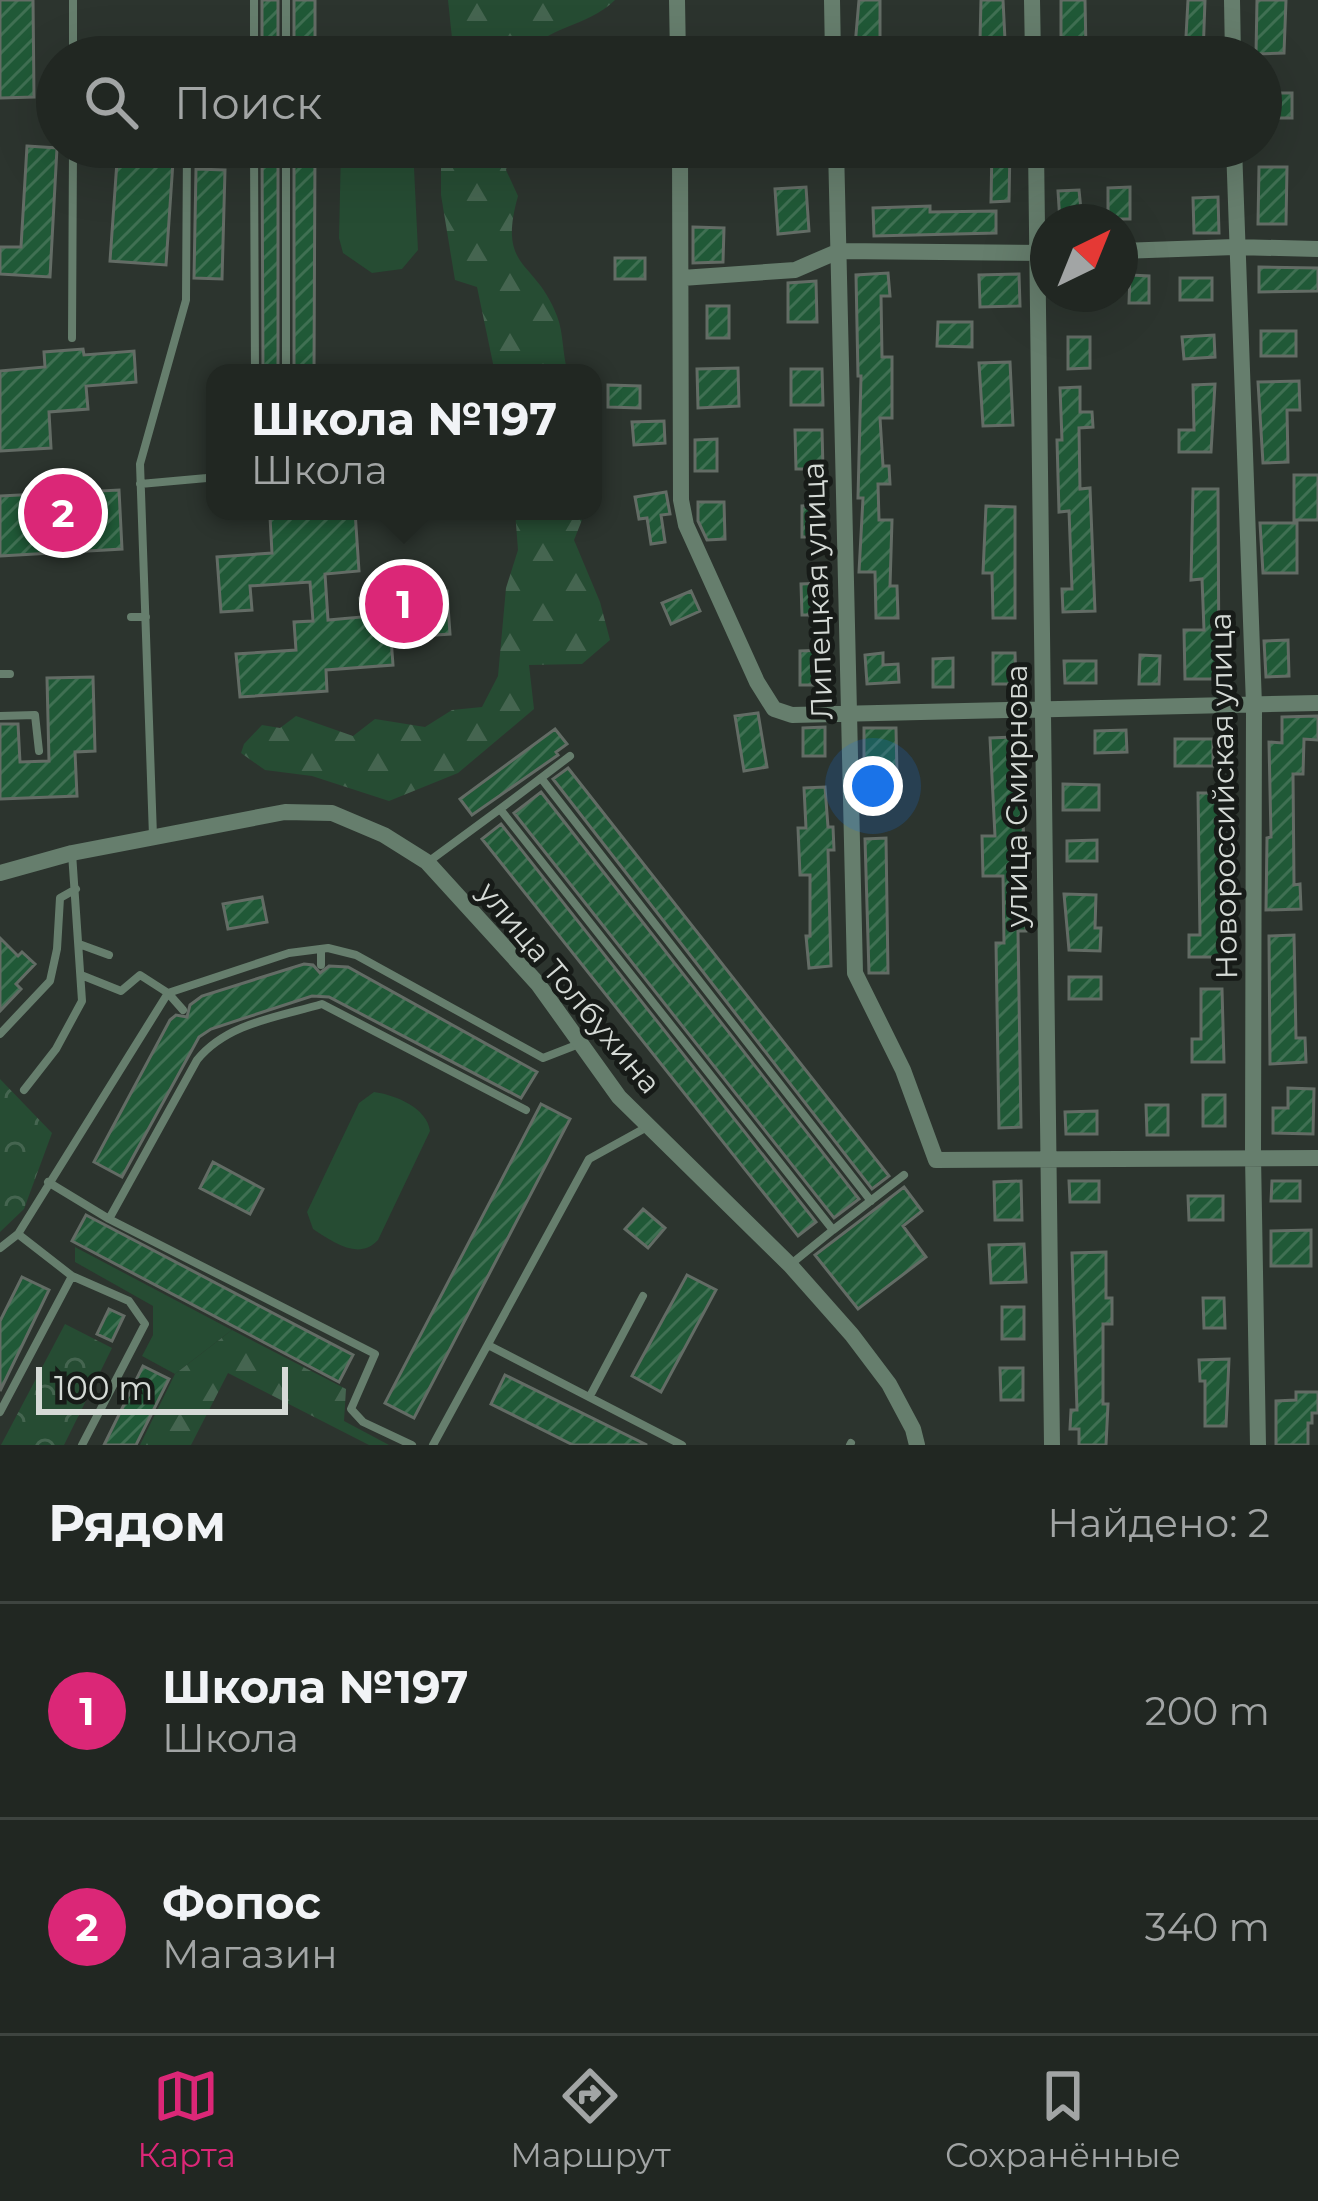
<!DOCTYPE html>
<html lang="ru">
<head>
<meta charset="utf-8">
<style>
  body { margin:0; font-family:Montserrat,sans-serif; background:#292f2a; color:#f1f3f6 }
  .compass { position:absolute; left:1030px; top:204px; width:108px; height:108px; border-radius:50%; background:#212722; box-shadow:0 12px 48px #0002; rotate:43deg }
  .scale { position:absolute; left:36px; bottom:30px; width:252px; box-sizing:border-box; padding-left:12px; border:6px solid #d5dad6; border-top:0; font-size:33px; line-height:42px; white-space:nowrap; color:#d5dad6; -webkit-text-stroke:9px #171b18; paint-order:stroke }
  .you { position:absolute; left:873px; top:786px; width:42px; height:42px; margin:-30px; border:9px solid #fff; border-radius:50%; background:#1a73e8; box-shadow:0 0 0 18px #1a73e833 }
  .badge { display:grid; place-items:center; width:78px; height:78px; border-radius:50%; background:#db2777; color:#fff; font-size:39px; font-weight:700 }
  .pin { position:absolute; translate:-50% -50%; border:6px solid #fff; box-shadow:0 3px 12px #0006 }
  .popup { position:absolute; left:206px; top:364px; width:396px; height:156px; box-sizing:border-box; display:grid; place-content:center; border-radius:24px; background:#212722; filter:drop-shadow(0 3px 9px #0005); font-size:39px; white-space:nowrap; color:#a2a5a5 }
  .popup b { font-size:45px; color:#f1f3f6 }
  .popup::after { content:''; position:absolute; left:50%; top:100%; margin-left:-24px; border:24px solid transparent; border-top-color:#212722 }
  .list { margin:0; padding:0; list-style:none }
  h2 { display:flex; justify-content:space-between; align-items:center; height:156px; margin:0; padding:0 48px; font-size:51px }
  h2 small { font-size:39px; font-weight:400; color:#a2a5a5 }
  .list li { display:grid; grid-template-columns:78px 1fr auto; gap:36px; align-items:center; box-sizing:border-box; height:216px; padding:0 48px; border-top:3px solid #3e4440 }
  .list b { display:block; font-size:45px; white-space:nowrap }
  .list p { margin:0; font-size:39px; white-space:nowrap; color:#a2a5a5 }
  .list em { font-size:39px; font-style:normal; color:#a2a5a5 }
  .icon { flex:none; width:66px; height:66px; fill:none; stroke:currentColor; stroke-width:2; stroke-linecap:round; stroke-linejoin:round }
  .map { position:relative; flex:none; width:1318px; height:1445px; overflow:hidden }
  .search { position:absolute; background:#212722; box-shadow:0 12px 48px #0002; left:36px; right:36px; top:36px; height:132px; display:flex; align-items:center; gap:30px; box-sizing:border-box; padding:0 42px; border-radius:66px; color:#a2a5a5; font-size:45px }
  .sheet { height:588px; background:#212722 }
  nav { display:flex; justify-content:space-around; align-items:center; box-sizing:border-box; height:168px; border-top:3px solid #3e4440; background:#212722; font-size:33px; color:#a2a5a5 }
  nav a { display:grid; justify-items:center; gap:6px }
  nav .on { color:#db2777 }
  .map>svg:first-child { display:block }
  .grass { fill:#264c33 }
  .forest { fill:url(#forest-firs) }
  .park { fill:url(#park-crowns) }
  .building { fill:url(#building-hatch); stroke:#636c65; stroke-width:3 }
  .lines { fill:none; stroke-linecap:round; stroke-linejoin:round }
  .lane { stroke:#667e6d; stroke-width:8 }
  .street { stroke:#667e6d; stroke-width:16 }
  .labels { text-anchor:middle; stroke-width:10; stroke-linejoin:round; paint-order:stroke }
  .street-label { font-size:30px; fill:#d5dad6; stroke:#171b18 }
</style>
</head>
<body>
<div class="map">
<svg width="1318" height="1445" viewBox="0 0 1318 1445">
  <defs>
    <pattern id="forest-firs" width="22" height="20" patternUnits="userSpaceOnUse" patternTransform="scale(3)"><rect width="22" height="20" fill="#264c33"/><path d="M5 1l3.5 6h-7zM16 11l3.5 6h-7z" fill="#456550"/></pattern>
    <pattern id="park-crowns" width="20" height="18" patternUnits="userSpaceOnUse" patternTransform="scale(3)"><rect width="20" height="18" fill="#264c33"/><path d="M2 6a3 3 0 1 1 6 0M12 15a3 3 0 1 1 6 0" fill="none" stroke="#456550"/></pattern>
    <pattern id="building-hatch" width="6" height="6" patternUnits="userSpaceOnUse" patternTransform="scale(3)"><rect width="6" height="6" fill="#205937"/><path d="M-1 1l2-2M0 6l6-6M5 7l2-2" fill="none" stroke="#407053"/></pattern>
  </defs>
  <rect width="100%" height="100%" fill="#2c342e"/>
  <path class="grass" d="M341 147H413L418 250 402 269 372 273 343 253 339 238Z
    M374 1092C396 1095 427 1108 430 1131L378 1240C359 1261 333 1242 313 1229L307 1212 359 1103Z
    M75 1247 232 1330 175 1374 142 1356 153 1335V1306L75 1262Z"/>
  <path class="forest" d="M448 0H615C586 28 547 25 524 57H448L452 38Z
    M441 147H512L506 170 518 196C497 271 535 258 557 316 564 334 562 354 568 373H495L477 287 455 280 441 195Z
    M515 511H579L582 520 574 540 600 602 610 640 582 664 529 665 534 709 458 773 389 801 312 776 265 770 241 753 244 744 262 725 280 728 296 716 353 736 375 719 425 727 452 710 482 707 498 676 506 588 518 550Z
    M232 1330 346 1389 344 1421 389 1445H369L228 1373 191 1445H140L175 1374Z"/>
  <path class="park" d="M0 1079 52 1133 24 1209 0 1232Z
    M65 1324 112 1348 64 1445H1Z"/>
  <path class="building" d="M0 0H33L34 97 0 98Z
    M262 0H278V57H262Z
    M294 0H315V57H294Z
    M859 0H880V46H855Z
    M981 0H1003L1005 40 980 41Z
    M1061 0H1085L1086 50 1061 52Z
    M1188 0H1205L1203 56 1185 55Z
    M1257 0H1286L1284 53 1256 54Z
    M662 43 663 57H617V47Z
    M1261 93H1292V118H1261Z
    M27 146 57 148 50 277 0 274V247H21Z
    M118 147H174L166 265 110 261Z
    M262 147H278V373H263Z
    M294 147H315L314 373H294Z
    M992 147H1010L1009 201 991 202Z
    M1259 167H1287L1286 224H1258Z
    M196 169 225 170 222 279 194 278Z
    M806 187 809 231 778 234 775 189Z
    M1130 187V219H1108V188Z
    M1079 190 1082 220 1060 222 1058 191Z
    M1218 197 1219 233H1194L1193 198Z
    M930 206V212L996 211V233L874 236 873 208Z
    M693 227 724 228 723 262 693 263Z
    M615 258H645V279H615Z
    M1259 267 1318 268V291L1259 292Z
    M888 273 890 296H881L882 357H892V418H880L883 466H889L890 484H878L879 520H892L890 586H897L898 618H876L875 572H859L863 498H858L861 376H858L856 275Z
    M1019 274 1020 306 980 307 979 275Z
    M1130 275 1149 276V303H1129Z
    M1180 278H1212V300H1180Z
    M816 281 817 322H788V283Z
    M707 306H729V338H707Z
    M938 322H972V347L937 346Z
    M1261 331H1296V356H1261Z
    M1214 335 1215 357 1184 359 1182 337Z
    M1068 337H1090V368L1068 369Z
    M83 349 84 355 134 351 136 382 86 386 88 409 49 412 51 448 0 451V371L45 367 44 352Z
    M1010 362 1013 425 983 426 979 363Z
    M738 368 739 406 698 408 697 369Z
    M791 369H822L823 405H791Z
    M1299 381 1300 410H1287L1288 462 1263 463 1258 382Z
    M1215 384 1211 452H1179V430H1194L1193 385Z
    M608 385 640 386V408L608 407Z
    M1080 387V412H1092L1093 427 1079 428 1080 489 1090 488 1095 611 1063 612 1062 589H1072L1069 511 1059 512 1057 440H1062L1060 388Z
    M664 421 665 443 634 445 632 422Z
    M795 430H822L823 469H796Z
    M717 439V471H695V440Z
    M1294 475H1318V520H1294Z
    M1193 489H1218L1219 679H1185L1184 630H1204L1202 579 1191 580Z
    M119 490 122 549 0 556V496Z
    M666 492 670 514 661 515 665 542 651 544 647 518 639 519 635 497Z
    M698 502H724L725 539 707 540 698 521Z
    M824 505V537H802V506Z
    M986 506 1015 507V618H993L992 573H983Z
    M355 511 359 571 325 574 328 620 362 617 360 598 447 591 450 634 391 638 393 665 326 670 327 691 240 697 236 654 296 650 294 622 313 621 310 582 250 586 252 610 221 612 217 557 272 553 270 517Z
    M1260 523H1297V573H1263Z
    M824 583V615H802L801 584Z
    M691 591 700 611 671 624 662 603Z
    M1288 640 1289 676 1266 677 1264 641Z
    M824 650V685H800V651Z
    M883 653V665L898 664 899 682 867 684 865 655Z
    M993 653H1015L1016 684H993Z
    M1140 655 1160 656 1159 684H1139Z
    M953 658V687H933V659Z
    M1064 661H1096V683H1065Z
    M93 677 95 751 75 752 77 796 0 799V724H18L20 762 49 761 47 678Z
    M758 713 767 767 744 771 735 716Z
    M1318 716V740L1304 739 1303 774H1293L1294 885 1300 884 1301 909 1266 910 1267 838 1271 837 1269 742 1282 743V717Z
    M825 727V756H803V728Z
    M864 728H896L897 774H864Z
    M555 729 567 744 556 752 558 755 472 815 460 799Z
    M1126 730 1127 752 1095 753V731Z
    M1013 737V790H1021L1026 875V931H1018L1021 1127 999 1128 996 943H1004L1003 876H983L982 836H995L990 738Z
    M1175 739H1213V766H1175Z
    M568 768 889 1176 872 1189 553 779Z
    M1063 784 1099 785V810H1063Z
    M825 787 828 827H833L834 850H828L831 966 809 968 806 936H810V875H800L798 828H806L804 788Z
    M541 792 859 1199 834 1218 514 813Z
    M1198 793H1220L1221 957H1189V935H1200Z
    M501 824 816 1222 798 1236 482 839Z
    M886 838 888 973H869L865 839Z
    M1097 840V861H1067V841Z
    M1064 894 1096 895 1095 928H1101L1100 951 1069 950Z
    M262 897 267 922 228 929 223 904Z
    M1294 935 1296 1038H1305L1306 1062 1270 1064 1269 936Z
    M0 938 18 956 22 952 35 964 16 984 21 989 0 1011Z
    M304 964 313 965 320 973 329 966 348 967 537 1072 521 1098 329 997 312 996 211 1029 199 1037 122 1177 94 1162 170 1020 176 1015 187 1017 190 1005 202 996Z
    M1069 977H1101V999H1069Z
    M1201 989H1222L1224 1062H1192V1039H1201Z
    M1288 1088 1314 1089 1313 1134 1273 1133V1108H1288Z
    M1203 1095H1225V1126H1203Z
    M541 1104 570 1119 414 1418 385 1403Z
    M1146 1105H1168V1135H1147Z
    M1097 1111V1134H1066L1065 1112Z
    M213 1162 263 1189 250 1214 200 1188Z
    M1021 1181 1022 1220H995L994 1182Z
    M1069 1181H1099V1202H1070Z
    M1272 1181H1300V1201H1271Z
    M904 1187 922 1211 903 1226 926 1257 858 1309 815 1255Z
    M1188 1196H1223V1220H1189Z
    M643 1209 665 1228 648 1248 625 1229Z
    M86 1215 353 1355 339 1382 72 1241Z
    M1311 1230V1266H1271V1231Z
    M1024 1244 1026 1282 991 1283 989 1245Z
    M1106 1252V1298H1112V1324H1103V1404H1108L1106 1445H1079V1429H1070L1071 1410H1077L1072 1253Z
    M687 1275 716 1290 661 1392 632 1376Z
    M22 1277 49 1290 0 1391V1321Z
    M1203 1298H1224L1225 1328H1204Z
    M1002 1307H1024V1339H1002Z
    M109 1309 124 1316 112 1341 97 1334Z
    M1229 1359 1226 1426H1205V1381H1200L1199 1360Z
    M143 1366 169 1379 136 1445H104Z
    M1000 1368H1023V1400H1001Z
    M505 1375 647 1445H573L491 1404Z
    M1296 1392H1318V1413H1312V1423H1308V1445H1276V1401L1296 1400Z"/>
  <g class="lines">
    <path class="lane" d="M254 0V57
      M286 0V57
      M73 57V0
      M254 147 255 373
      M286 147V373
      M72 338 73 147
      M140 484 207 478 215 473
      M131 617H146
      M0 674H10
      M0 716 35 715 39 751
      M541 778 871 1201
      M500 809 570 756
      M153 836 140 464 186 300 187 147
      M428 862 500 809 833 1230 791 1264
      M79 944 109 955
      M321 949V965
      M81 975 121 991 140 975 168 993 183 1010
      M0 1034 50 981 57 949 60 898 76 889
      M24 1090 56 1049 82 1001 72 853
      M48 1182 109 1219 375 1354 351 1409 363 1422 412 1445
      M109 1219 197 1060C227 1023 278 1017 322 1004L526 1110
      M833 1230 904 1175
      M18 1234 72 1276 129 1301 145 1324 82 1445
      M0 1248 18 1234 168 993 289 953 328 948 356 955 543 1058 579 1044
      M488 1345 682 1445
      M590 1396 643 1296
      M0 1412 72 1276
      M433 1445 589 1159 647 1127
      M850 1445 851 1443"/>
    <path class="street" d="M677 0 678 57
      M832 0 833 57
      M1032 0 1033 57
      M1232 0 1233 57
      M680 147 681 500 686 525 757 682 774 709 792 715 1318 703
      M836 147 855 973 903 1070 936 1160 1318 1158
      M1036 147 1052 1445
      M1234 147 1254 705 1253 1156 1258 1445
      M1120 251 1235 247 1318 249
      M682 278 795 270 839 251 1048 253
      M0 873 72 853 285 812 332 813 384 835 427 862 538 984 619 1097 790 1265 852 1335 889 1384 913 1429 917 1445"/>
  </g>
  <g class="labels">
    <g class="street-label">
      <text transform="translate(818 591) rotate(-92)" y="10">Липецкая улица</text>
      <text transform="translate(1017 796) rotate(-90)" y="10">улица Смирнова</text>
      <text transform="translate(1224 796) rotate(-91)" y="10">Новороссийская улица</text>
      <text transform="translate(569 988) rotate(50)" y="10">улица Толбухина</text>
    </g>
  </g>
</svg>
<svg class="compass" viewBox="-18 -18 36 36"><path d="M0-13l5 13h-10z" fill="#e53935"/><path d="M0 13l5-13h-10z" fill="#a2a5a5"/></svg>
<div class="scale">100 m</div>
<div class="you"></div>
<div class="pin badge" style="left:404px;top:604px">1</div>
<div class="popup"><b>Школа №197</b>Школа</div>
<div class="pin badge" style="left:63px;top:513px">2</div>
<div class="search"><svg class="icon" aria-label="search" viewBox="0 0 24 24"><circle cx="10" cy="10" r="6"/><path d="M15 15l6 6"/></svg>Поиск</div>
</div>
<section class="sheet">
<h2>Рядом<small>Найдено: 2</small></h2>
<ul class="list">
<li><span class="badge">1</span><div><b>Школа №197</b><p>Школа</p></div><em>200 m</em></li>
<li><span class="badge">2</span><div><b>Фопос</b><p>Магазин</p></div><em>340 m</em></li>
</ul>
</section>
<nav>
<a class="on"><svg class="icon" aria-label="map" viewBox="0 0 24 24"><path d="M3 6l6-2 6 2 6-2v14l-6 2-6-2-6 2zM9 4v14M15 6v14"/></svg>Карта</a>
<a><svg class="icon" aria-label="directions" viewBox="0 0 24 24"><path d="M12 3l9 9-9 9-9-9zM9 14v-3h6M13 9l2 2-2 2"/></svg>Маршрут</a>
<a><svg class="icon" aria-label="saved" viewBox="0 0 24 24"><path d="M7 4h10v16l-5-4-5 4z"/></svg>Сохранённые</a>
</nav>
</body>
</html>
